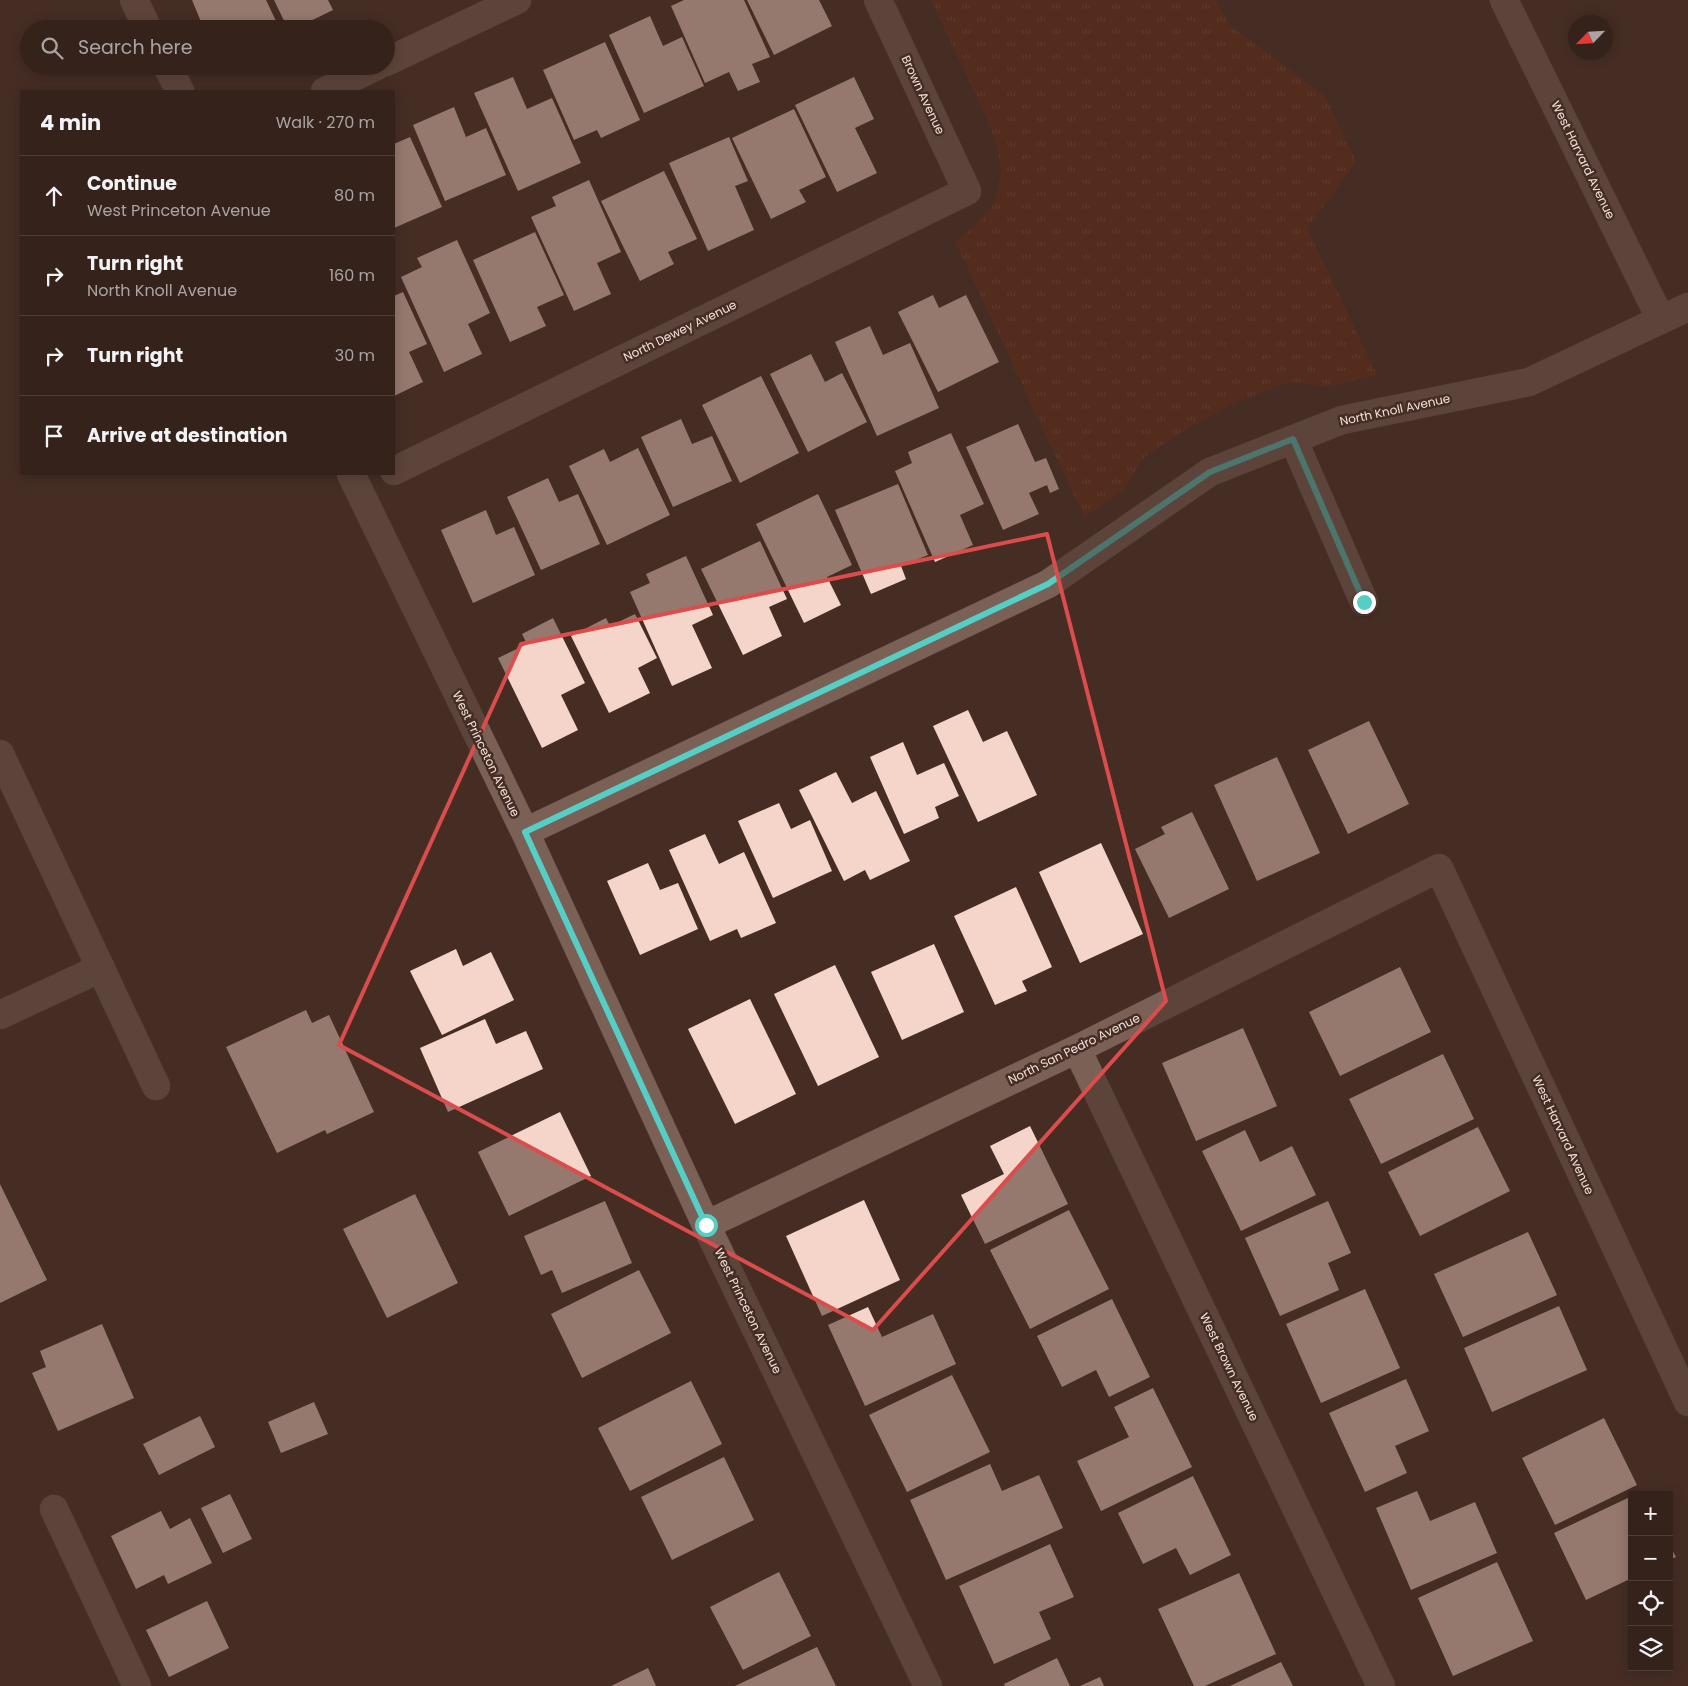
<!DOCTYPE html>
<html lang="en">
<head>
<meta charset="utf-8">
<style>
  body { margin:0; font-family:Poppins,sans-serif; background:#3f2f28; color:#f1f3f6 }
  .controls { position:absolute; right:15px; bottom:15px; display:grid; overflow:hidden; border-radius:0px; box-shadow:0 2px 12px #0003 }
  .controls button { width:45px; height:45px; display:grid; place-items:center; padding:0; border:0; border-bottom:1px solid #4e3f3a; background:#34221b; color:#f1f3f6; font:25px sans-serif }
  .compass { position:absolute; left:1568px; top:15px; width:45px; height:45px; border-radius:50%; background:#34221b; box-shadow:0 2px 12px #0003; rotate:245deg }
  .stop { position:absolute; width:15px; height:15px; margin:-11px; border:4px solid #55cec6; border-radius:50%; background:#fff }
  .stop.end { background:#55cec6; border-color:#fff; box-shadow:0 1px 5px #0008 }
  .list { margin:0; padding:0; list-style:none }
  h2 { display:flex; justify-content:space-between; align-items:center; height:65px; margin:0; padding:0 20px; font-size:21px }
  h2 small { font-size:16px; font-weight:400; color:#a9a4a3 }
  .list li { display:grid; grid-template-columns:32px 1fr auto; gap:15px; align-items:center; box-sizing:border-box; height:80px; padding:0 20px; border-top:1px solid #4e3f3a }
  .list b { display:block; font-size:19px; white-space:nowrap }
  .list p { margin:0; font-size:16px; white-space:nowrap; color:#a9a4a3 }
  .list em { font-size:16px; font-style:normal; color:#a9a4a3 }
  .icon { flex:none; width:28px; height:28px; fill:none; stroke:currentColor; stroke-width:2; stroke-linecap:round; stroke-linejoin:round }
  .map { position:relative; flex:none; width:1688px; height:1686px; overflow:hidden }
  .search { position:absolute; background:#34221b; box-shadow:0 2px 12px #0003; left:20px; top:20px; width:375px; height:55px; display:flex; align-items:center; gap:12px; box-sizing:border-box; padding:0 18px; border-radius:28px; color:#a9a4a3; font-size:19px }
  .panel { position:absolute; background:#34221b; box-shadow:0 2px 12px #0003; left:20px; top:90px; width:375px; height:385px; border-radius:0px }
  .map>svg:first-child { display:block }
  .grass { fill:url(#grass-tufts) }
  .building { fill:#f5d5ca }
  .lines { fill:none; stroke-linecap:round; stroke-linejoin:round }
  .minor-casing { stroke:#5e4a43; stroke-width:29 }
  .minor { stroke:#7b6056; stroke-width:28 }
  .route { stroke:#55cec6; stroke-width:6 }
  .marked { fill:none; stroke:#db4d4c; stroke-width:4; stroke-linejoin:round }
  .labels { text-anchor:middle; stroke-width:5; stroke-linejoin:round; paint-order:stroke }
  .street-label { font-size:12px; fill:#f1e1db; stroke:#452d24 }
</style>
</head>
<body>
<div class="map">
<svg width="1688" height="1686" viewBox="0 0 1688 1686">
  <defs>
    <pattern id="grass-tufts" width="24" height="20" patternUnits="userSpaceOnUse" patternTransform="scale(1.25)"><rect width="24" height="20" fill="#652b16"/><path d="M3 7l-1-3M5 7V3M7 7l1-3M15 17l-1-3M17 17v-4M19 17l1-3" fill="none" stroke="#7c4937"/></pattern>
  </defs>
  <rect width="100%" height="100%" fill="#452d24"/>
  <path class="grass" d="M931 0H1217L1229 25 1325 96 1356 162 1307 228 1377 375 1325 387 1298 382 1285 383 1235 403 1193 425 1148 454 1140 463 1125 489 1084 517 955 241C1023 197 1002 150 973 89 959 60 945 30 931 0Z"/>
  <path class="building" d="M192 0H266L276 21 258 29H204Z
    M274 0H328L333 10 294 29H288Z
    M684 0H744L770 57 752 64 760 82 738 91 729 72 705 83 671 6Z
    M747 0H819L832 26 774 55Z
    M650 16 663 46 682 37 704 86 644 113 609 35Z
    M605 42 640 120 601 138 597 130 574 140 543 70Z
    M513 77 527 109 552 98 581 163 518 191 474 93Z
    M854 77 874 119 855 128 877 173 837 192 795 105Z
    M454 107 466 137 486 128 506 175 445 201 413 125Z
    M794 109 826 177 799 190 806 202 771 219 732 138Z
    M410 137 442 207 394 228V144Z
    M729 137 748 181 735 186 754 230 708 251 669 163Z
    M664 171 697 239 668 252 674 264 640 281 601 201Z
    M589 180 621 252 597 263 611 294 574 311 531 217 556 206 552 197Z
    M535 232 564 295 537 307 546 326 510 342 473 260Z
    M457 240 490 313 468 324 482 354 444 372 401 277 422 267 417 258Z
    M403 292 427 344 409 352 423 382 394 396V296Z
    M933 295 939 308 966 295 999 362 938 392 898 312Z
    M870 326 883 355 910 343 939 408 877 436 835 342Z
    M811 354 825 382 842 373 867 422 808 452 770 374Z
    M761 376 799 453 740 483 702 405Z
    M681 419 692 444 712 436 732 481 673 507 641 437Z
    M1018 424 1035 462 1046 458 1059 489 1050 493 1047 485 1029 493 1039 514 1003 530 966 447Z
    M951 433 984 504 960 515 973 545 935 562 895 471 912 463 908 452Z
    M638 448 670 515 607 545 569 466 604 449 610 462Z
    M548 478 559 502 578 494 600 544 541 570 507 497Z
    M898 484 928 555 901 566 906 579 871 594 835 510Z
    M818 494 852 565 827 577 841 605 804 623 756 524Z
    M486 510 496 535 514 527 535 575 473 603 441 530Z
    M760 541 787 599 769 607 782 636 743 655 701 569Z
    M686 556 713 615 692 625 712 668 672 686 630 592 650 583 646 574Z
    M635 614 657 658 638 668 650 693 609 713 571 636 606 618 610 626Z
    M553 618 585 683 561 695 578 730 542 748 498 658 527 644 522 634Z
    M968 710 983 742 1007 731 1037 795 978 822 933 726Z
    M1369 721 1409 804 1348 834 1308 750Z
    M903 742 917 775 944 763 959 796 935 807 939 818 904 834 870 757Z
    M1277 757 1320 853 1257 881 1214 785Z
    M836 772 852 803 876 791 910 861 870 880 865 870 844 881 799 790Z
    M779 803 791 829 810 820 832 871 773 898 738 821Z
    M1192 812 1229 889 1169 918 1135 849 1165 834 1161 827Z
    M705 834 719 864 744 852 776 923 741 938 737 929 710 941 669 850Z
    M1101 843 1143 934 1080 963 1039 872Z
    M648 863 660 890 678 883 698 929 640 955 607 881Z
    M1016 887 1052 967 1022 981 1027 991 995 1005 954 916Z
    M934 944 964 1012 902 1040 871 972Z
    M456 949 463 966 491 952 514 1000 442 1035 410 971Z
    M835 965 879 1057 818 1086 774 994Z
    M1400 967 1431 1032 1340 1076 1309 1012Z
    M750 999 796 1094 735 1124 688 1029Z
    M306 1010 312 1023 329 1015 374 1112 327 1134 325 1130 277 1153 226 1047Z
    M485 1019 496 1044 526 1031 543 1069 448 1112 420 1048Z
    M1243 1028 1277 1106 1196 1141 1162 1063Z
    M1443 1054 1474 1119 1381 1164 1349 1099Z
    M560 1112 591 1176 509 1216 478 1152Z
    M1030 1126 1068 1204 985 1244 961 1195 1004 1174 990 1146Z
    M1478 1127 1510 1191 1420 1236 1388 1172Z
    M1245 1130 1260 1162 1292 1146 1316 1195 1241 1231 1202 1151Z
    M0 1184 47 1280 0 1303Z
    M415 1194 458 1283 387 1318 343 1229Z
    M864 1200 900 1280 822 1316 786 1236Z
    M605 1201 632 1263 562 1293 552 1270 541 1275 524 1236Z
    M1328 1201 1351 1253 1328 1263 1339 1290 1280 1316 1245 1238Z
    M1069 1210 1109 1289 1030 1329 990 1250Z
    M1528 1232 1557 1295 1463 1337 1434 1274Z
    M639 1270 671 1333 582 1378 551 1314Z
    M1365 1289 1400 1368 1321 1403 1286 1324Z
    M1112 1299 1150 1377 1109 1397 1096 1370 1062 1387 1037 1336Z
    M1559 1306 1587 1370 1492 1412 1464 1348Z
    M868 1307 882 1337 933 1314 956 1364 865 1406 828 1325Z
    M102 1324 134 1398 58 1431 32 1373 46 1367 40 1351Z
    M952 1375 990 1452 907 1492 869 1415Z
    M1406 1379 1429 1431 1395 1446 1407 1473 1365 1492 1329 1413Z
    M691 1381 722 1444 630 1491 598 1428Z
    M1153 1388 1192 1467 1101 1511 1077 1461 1129 1437 1114 1407Z
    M314 1402 328 1434 281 1453 268 1422Z
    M200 1416 215 1447 159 1475 143 1444Z
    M1604 1418 1637 1485 1555 1525 1522 1458Z
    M724 1457 754 1520 672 1560 641 1497Z
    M990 1464 1002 1491 1039 1475 1063 1528 946 1580 910 1500Z
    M1193 1476 1231 1555 1190 1575 1176 1548 1143 1564 1118 1513Z
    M1417 1491 1430 1521 1475 1502 1497 1553 1411 1590 1376 1508Z
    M230 1494 252 1539 223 1553 201 1508Z
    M1632 1496V1578L1586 1600 1554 1533Z
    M161 1511 170 1529 190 1518 212 1563 168 1584 164 1575 136 1589 111 1536Z
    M1050 1544 1074 1597 1039 1612 1051 1639 994 1664 959 1586Z
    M1669 1544 1676 1557 1669 1560Z
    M1497 1562 1533 1641 1453 1676 1418 1598Z
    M779 1572 811 1636 743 1670 710 1607Z
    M1239 1573 1276 1654 1205 1686H1194L1158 1609Z
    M207 1601 229 1648 169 1677 146 1630Z
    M817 1647 836 1686H735Z
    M1057 1658 1070 1686H1005L1004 1684Z
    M1281 1662 1293 1686H1230Z
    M648 1668 656 1686H611Z
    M1100 1677 1104 1686H1080Z"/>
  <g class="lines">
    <defs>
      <path id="minor" d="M134 0 148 29
        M1504 0 1661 320
        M386 62 517 0
        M167 66 180 91
        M325 91 377 66
        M1293 439 1364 602
        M394 471 967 191 878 0
        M351 474 525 832 706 1225 928 1686
        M0 754 156 1086
        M525 832 1048 584 1210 472 1342 420 1529 382 1688 307
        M0 1015 101 968
        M1077 1049 1381 1686
        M706 1225 1077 1049 1439 868 1688 1402
        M54 1509 137 1686"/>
    </defs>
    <use href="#minor" class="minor-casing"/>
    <use href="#minor" class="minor"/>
  </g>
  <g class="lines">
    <path class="route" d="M706 1225 525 832 1048 584 1210 472 1293 439 1364 602"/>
  </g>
  <path d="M0 0H1688V1686H0ZM1047 534 1166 1001 873 1330 339 1045 521 644Z" fill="#452d24" fill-opacity=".55" fill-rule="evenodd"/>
  <path class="marked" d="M1047 534 1166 1001 873 1330 339 1045 521 644Z"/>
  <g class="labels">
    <g class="street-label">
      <text transform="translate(923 95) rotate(65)" y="4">Brown Avenue</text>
      <text transform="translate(1583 160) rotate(64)" y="4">West Harvard Avenue</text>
      <text transform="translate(680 331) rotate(-26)" y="4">North Dewey Avenue</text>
      <text transform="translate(1395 410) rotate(-12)" y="4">North Knoll Avenue</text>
      <text transform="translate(486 754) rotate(64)" y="4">West Princeton Avenue</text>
      <text transform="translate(1074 1049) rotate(-26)" y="4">North San Pedro Avenue</text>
      <text transform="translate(1563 1135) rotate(65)" y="4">West Harvard Avenue</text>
      <text transform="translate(748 1311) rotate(64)" y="4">West Princeton Avenue</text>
      <text transform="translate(1229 1367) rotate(64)" y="4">West Brown Avenue</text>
    </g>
  </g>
</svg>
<div class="controls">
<button>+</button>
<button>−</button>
<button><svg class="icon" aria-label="locate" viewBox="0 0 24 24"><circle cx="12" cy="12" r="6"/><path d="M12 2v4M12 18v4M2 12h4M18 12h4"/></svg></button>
<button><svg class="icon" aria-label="layers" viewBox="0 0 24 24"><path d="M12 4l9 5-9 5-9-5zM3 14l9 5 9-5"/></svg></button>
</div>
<svg class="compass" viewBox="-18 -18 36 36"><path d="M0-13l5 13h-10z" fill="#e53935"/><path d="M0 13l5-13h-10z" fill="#a9a4a3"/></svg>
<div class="stop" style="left:706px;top:1225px"></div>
<div class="stop end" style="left:1364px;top:602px"></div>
<div class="search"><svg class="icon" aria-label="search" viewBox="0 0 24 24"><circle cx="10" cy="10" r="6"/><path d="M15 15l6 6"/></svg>Search here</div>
<section class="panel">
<h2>4 min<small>Walk · 270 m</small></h2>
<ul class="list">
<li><svg class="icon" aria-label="ahead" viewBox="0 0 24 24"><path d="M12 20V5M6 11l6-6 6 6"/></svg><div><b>Continue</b><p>West Princeton Avenue</p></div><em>80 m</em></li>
<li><svg class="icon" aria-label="right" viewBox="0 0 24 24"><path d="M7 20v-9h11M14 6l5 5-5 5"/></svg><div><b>Turn right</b><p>North Knoll Avenue</p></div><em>160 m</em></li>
<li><svg class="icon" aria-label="right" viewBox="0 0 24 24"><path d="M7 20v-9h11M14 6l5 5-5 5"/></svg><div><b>Turn right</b></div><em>30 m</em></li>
<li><svg class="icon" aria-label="arrive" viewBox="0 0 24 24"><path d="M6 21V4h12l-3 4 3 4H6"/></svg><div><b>Arrive at destination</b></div></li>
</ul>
</section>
</div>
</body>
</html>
